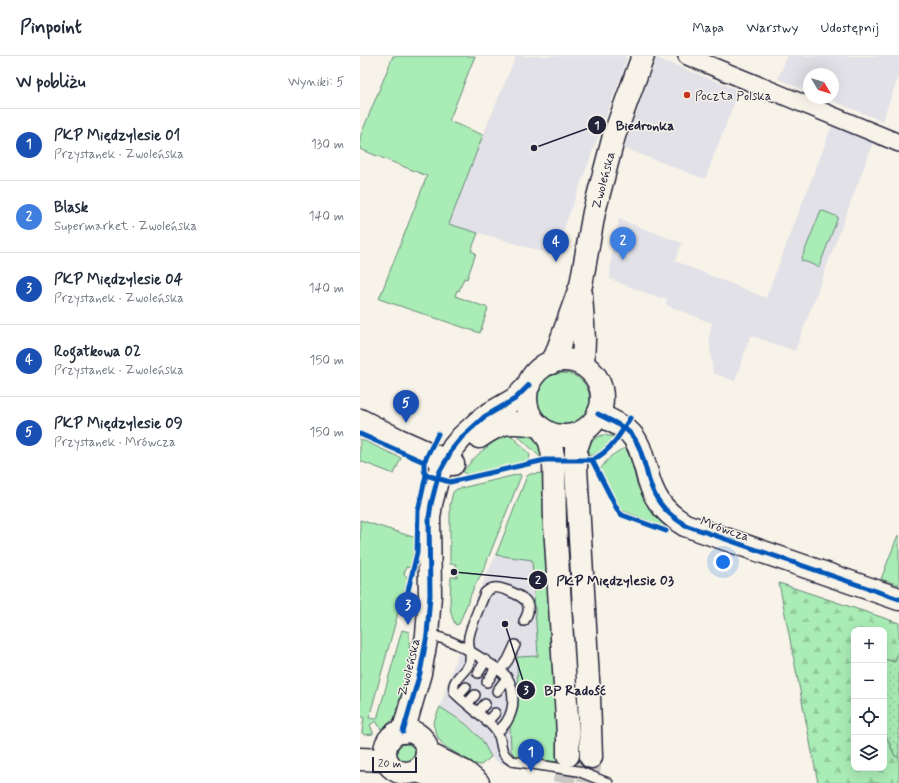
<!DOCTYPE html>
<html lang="pl">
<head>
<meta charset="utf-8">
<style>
  body { margin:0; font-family:Mynerve,sans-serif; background:#f2f2f3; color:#1f2937 }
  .controls { position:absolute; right:12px; bottom:12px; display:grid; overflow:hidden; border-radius:8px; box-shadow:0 4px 16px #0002 }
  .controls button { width:36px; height:36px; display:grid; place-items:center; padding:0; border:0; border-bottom:1px solid #e0e1e3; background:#fff; color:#1f2937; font:20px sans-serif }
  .compass { position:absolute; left:443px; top:12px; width:36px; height:36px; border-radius:50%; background:#fff; box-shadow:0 4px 16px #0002; rotate:128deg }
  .scale { position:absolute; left:12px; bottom:10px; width:45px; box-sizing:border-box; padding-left:4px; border:2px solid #22223b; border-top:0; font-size:11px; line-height:14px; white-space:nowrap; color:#22223b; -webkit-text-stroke:3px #f7f3e8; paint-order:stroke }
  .you { position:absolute; left:363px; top:506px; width:14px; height:14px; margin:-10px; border:3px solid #fff; border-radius:50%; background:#1a73e8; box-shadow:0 0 0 6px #1a73e833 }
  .badge { display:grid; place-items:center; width:26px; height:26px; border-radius:50%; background:#ea580c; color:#fff; font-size:13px; font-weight:700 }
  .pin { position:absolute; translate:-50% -33px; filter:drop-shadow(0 1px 2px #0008) }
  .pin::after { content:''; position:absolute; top:21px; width:14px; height:12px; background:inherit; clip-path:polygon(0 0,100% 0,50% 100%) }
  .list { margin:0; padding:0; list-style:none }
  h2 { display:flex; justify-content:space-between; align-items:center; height:52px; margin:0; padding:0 16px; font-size:17px }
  h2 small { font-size:13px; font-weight:400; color:#747a83 }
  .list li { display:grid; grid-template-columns:26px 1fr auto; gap:12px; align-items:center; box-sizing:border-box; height:72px; padding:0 16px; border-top:1px solid #e0e1e3 }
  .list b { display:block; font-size:15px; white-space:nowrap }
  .list p { margin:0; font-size:13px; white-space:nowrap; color:#747a83 }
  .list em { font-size:13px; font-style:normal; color:#747a83 }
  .icon { flex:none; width:22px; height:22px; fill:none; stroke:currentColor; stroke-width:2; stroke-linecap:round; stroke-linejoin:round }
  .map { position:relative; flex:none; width:539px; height:727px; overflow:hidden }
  header { display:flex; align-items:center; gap:24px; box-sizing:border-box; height:56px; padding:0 20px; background:#fff; border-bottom:1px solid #e0e1e3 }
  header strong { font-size:19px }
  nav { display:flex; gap:22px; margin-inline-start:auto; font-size:14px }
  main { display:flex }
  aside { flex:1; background:#fff }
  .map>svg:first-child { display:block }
  .built { fill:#e2e1e8 }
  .grass { fill:#aaecb5; stroke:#668778 }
  .forest { fill:url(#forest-firs); stroke:#668778 }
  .park { fill:url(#park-dots); stroke:#668778 }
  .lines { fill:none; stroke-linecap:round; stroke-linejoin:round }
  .secondary-tunnel { stroke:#ccc9c5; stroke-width:22; stroke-dasharray:22 11; stroke-linecap:butt }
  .lane-casing { stroke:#22223b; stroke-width:12 }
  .street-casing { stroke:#22223b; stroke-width:20 }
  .secondary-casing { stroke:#22223b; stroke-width:25 }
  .lane { stroke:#f7f3e8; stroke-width:9 }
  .street { stroke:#f7f3e8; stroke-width:17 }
  .secondary { stroke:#f7f3e8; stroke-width:22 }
  .cycleway-casing { stroke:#f7f3e8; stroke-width:8 }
  .cycleway { stroke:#0057b8; stroke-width:5 }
  .poi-dot { fill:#c8321e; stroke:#f7f3e8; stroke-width:1.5 }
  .labels { text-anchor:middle; stroke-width:3; stroke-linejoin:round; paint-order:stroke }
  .poi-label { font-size:13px; fill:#22223b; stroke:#f7f3e8; text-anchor:start }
  .street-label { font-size:13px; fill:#22223b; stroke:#f7f3e8 }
  .leader { fill:none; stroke:#22223b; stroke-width:1.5 }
  .callout-dot { fill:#22223b; stroke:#f7f3e8; stroke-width:1.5 }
  .mark-label { font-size:12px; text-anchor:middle; font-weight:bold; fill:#fff }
  .callout-label { font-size:14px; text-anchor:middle; font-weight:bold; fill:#22223b; stroke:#f7f3e8; stroke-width:3; stroke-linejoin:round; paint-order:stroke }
</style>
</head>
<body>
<header>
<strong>Pinpoint</strong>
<nav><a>Mapa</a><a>Warstwy</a><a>Udostępnij</a></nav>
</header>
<main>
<aside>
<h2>W pobliżu<small>Wyniki: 5</small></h2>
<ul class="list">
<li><span class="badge" style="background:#1a4fb4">1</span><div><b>PKP Międzylesie 01</b><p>Przystanek · Zwoleńska</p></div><em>130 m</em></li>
<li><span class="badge" style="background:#3f7fe0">2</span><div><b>Blask</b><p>Supermarket · Zwoleńska</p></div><em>140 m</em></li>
<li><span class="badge" style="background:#1a4fb4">3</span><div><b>PKP Międzylesie 04</b><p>Przystanek · Zwoleńska</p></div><em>140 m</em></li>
<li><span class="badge" style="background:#1a4fb4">4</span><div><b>Rogatkowa 02</b><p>Przystanek · Zwoleńska</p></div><em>150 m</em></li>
<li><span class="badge" style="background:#1a4fb4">5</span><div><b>PKP Międzylesie 09</b><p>Przystanek · Mrówcza</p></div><em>150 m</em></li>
</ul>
</aside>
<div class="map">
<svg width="539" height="727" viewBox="0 0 539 727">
  <defs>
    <pattern id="forest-firs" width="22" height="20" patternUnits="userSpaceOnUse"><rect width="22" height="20" fill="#aaecb5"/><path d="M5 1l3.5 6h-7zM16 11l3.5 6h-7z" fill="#92ca9d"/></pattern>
    <pattern id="park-dots" width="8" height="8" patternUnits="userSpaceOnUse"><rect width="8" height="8" fill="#aaecb5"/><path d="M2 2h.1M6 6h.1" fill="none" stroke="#92ca9d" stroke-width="1.8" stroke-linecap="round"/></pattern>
  </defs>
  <rect width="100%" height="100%" fill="#f7f3e8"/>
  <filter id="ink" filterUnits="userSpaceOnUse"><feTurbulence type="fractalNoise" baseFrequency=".025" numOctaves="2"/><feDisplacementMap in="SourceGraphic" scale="8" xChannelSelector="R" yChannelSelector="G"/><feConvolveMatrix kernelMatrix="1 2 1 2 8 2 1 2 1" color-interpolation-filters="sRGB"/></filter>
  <g filter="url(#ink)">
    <path class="built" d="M156 0H265L267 4 194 199 89 168 123 79Z
      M427 0H539V20L522 65 465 42H473V18H449V36L418 23Z
      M296 2 379 34 345 123 264 92Z
      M472 70 513 87 435 295 392 280 390 281 375 325 353 317 349 282 352 267 306 249 307 243 302 241 301 243 250 223 252 192 259 163 322 187 315 205 406 242Z
      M136 499 172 504 178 600 157 601 158 653 150 670 151 694 159 702V710L140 708 131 701 122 684 106 668 80 651 95 605 116 552 119 535Z"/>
    <path class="grass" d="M33 0H115L89 65 123 79 89 168 118 177 111 195 116 197 107 223 104 222 99 235 97 234 95 240 128 252 120 277 19 243 67 120 0 93V81Z
      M461 154 478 161 459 211 441 204Z
      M176 344a27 27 0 1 1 54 0a27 27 0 1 1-54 0Z
      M153 375C173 379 177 383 184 402H181Z
      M144 379 152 380 170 399 168 406 109 420 103 416C114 400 127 390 144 379Z
      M243 379 255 381C247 391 239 399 226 400 227 389 232 382 243 379Z
      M0 383 41 402 34 418 0 405Z
      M266 392C272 403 273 413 276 424 282 443 292 456 305 469L304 471 263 455C252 445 247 427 240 414 246 404 255 395 266 392Z
      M185 417 200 699 197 706 159 702 152 697 151 694 150 670 158 653 157 601 178 600 172 504 136 499 167 420 170 418Z
      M160 418 161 420 123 515 114 531 99 568 96 569C87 557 91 536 91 521H97L96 508H90V449L93 436 97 433Z
      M0 464 56 482 51 512 46 511 44 519 48 521 9 662 17 663 42 574 49 576 50 609 37 657 34 663 21 673 16 665 10 669 13 676V678L4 679 2 677 4 661H0Z
      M538 479H539V529L521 523Z
      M80 651 106 668 122 684 131 701 121 709 114 708 84 690 78 682 73 668Z
      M37 697a9 9 0 1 1 18 0a9 9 0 1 1-18 0Z"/>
    <path class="forest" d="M419 527 539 567V592L535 606 524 603V574H494V712H524V675L535 700 539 701V727H458Z"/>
    <path class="park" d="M539 592V701L535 700 524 675V603L535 606Z"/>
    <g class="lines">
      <path class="secondary-tunnel" d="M204 727 208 699
        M228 727 231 701"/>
      <defs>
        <path id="lane" d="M164 565C167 560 170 553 167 547 164 540 140 530 133 532 129 533 127 535 125 537 120 550 111 569 109 581 107 591 113 599 109 608 104 618 89 625 95 637 107 650 127 661 137 676 144 687 137 696 152 705L218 715 248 727
          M67 579C88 582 104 591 121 602 130 608 139 613 146 620 155 632 155 653 147 665 145 669 140 673 137 677
          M140 615 148 604 155 589
          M118 617 123 609 125 604
          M127 626 133 617 135 611
          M137 635 147 622
          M98 640 106 631
          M107 648 115 639
          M117 657 125 648
          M127 666 135 657"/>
        <path id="street" d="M327 0 539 87"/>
        <g id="secondary">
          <path d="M221 238 224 283 223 309"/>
          <circle cx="204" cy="342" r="38"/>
          <path id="s1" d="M191 307 196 299 221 229 234 156 254 80 283 0"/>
          <path d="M238 358C249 364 261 368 270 377 280 387 282 401 286 413 292 440 302 455 325 469L539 543"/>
          <path d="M0 364 39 384 93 408"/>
          <path d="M183 374 190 386 194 404 195 469 208 678V699"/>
          <path d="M222 376 216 393V412L229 641 231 701"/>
          <path d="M119 381C143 365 149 365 177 369"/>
          <circle cx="46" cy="696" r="21"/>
          <path d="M43 676 60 617 67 579 70 539 69 462 71 448 79 417 93 392 102 381 124 361 155 343 169 329"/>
          <path d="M67 697 105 716 118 727"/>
          <path d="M0 703 26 704"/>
          <path d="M56 715 97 727"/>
        </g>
      </defs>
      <use href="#lane" class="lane-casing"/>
      <use href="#street" class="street-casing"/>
      <use href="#secondary" class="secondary-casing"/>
      <use href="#lane" class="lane"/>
      <use href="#street" class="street"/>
      <use href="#secondary" class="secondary"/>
      <defs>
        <path id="cycleway" d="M238 358C249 364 261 368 270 377 280 387 282 401 286 413 292 440 302 455 325 469L539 543
          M0 378 64 406
          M232 404 258 455 262 459 306 475
          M66 419 90 426 185 404H232C250 396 260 379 270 362
          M47 539 57 497 58 455 66 419 64 414V406L78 378
          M43 676 60 617 67 579 70 539 69 462 71 448 79 417 93 392 102 381 124 361 155 343 169 329"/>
      </defs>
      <use href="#cycleway" class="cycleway-casing"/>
      <use href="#cycleway" class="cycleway"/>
    </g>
  </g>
  <circle class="poi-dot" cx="327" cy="39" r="4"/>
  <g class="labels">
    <g class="poi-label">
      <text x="335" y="44">Poczta Polska</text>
    </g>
    <g class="street-label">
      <text dy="5" stroke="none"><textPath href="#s1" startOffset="191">Zwoleńska</textPath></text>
      <text transform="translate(365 472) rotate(19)" y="5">Mrówcza</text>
      <text transform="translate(48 611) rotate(-76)" y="5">Zwoleńska</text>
    </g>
  </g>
  <path class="leader" d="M174 92L237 69M94 516L178 524M145 568L166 634"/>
  <g class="callout-dot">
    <circle cx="174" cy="92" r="4"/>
    <circle cx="94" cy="516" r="4"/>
    <circle cx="145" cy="568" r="4"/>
    <circle cx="237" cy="69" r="10"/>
    <circle cx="178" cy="524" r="10"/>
    <circle cx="166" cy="634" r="10"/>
  </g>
  <g class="mark-label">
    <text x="237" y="73">1</text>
    <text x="178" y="528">2</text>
    <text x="166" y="638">3</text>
  </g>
  <g class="callout-label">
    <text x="285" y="74">Biedronka</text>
    <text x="255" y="529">PKP Międzylesie 03</text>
    <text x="215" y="639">BP Radość</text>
  </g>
</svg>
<div class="controls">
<button>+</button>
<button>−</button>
<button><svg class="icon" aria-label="locate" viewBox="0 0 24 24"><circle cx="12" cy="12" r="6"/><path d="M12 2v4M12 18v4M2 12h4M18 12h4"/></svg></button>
<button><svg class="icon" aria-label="layers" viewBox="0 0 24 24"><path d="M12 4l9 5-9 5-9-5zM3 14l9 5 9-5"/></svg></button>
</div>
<svg class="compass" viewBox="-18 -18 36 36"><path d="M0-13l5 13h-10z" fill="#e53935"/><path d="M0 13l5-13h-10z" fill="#747a83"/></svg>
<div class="scale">20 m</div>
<div class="you"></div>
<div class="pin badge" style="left:171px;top:716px;background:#1a4fb4">1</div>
<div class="pin badge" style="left:263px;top:204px;background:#3f7fe0">2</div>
<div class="pin badge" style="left:48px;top:569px;background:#1a4fb4">3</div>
<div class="pin badge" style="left:196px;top:206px;background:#1a4fb4">4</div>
<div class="pin badge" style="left:46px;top:367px;background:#1a4fb4">5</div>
</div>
</main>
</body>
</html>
